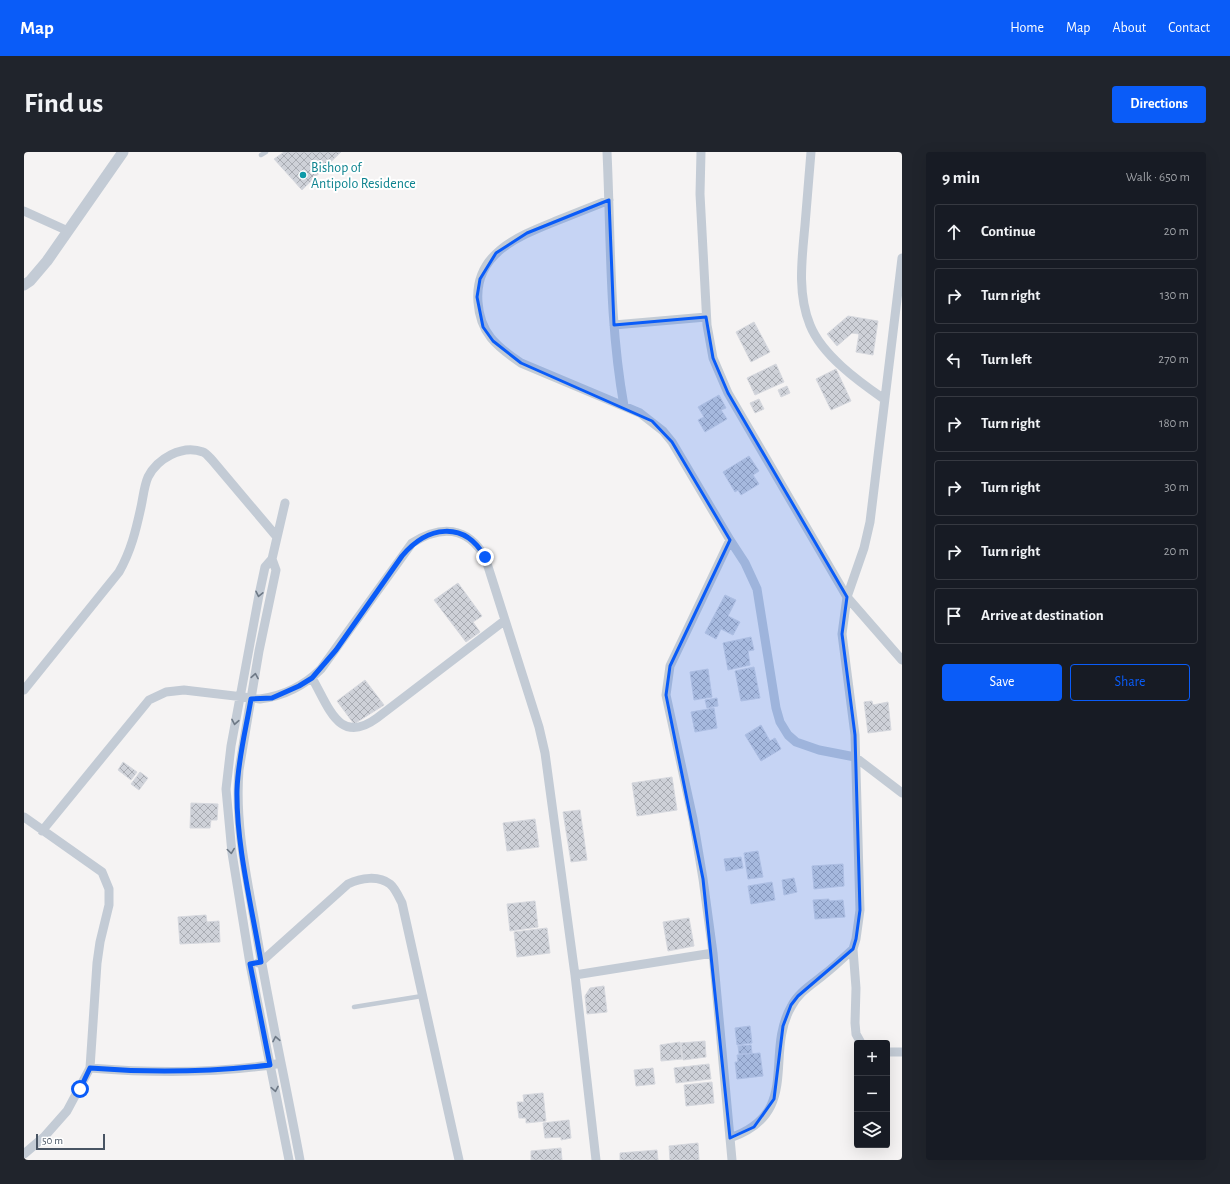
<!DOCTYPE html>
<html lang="en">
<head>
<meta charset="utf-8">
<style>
  body { margin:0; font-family:"Alegreya Sans",sans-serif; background:#20242c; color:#f1f3f6 }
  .controls { position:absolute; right:12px; bottom:12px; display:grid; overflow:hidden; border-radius:4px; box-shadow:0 4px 16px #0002 }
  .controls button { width:36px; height:36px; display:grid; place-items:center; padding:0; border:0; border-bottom:1px solid #363941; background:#171b24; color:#f1f3f6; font:20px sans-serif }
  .scale { position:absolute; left:12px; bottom:10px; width:69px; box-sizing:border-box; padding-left:4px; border:2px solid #485463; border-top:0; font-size:11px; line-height:14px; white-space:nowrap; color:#485463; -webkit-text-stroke:3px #fff; paint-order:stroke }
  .stop { position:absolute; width:12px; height:12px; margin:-9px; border:3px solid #0a5cf8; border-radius:50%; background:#fff }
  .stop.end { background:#0a5cf8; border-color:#fff; box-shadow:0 1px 4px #0008 }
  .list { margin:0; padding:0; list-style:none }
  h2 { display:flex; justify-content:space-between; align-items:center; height:52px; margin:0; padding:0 16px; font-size:17px }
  h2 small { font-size:13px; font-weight:400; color:#9ea1a6 }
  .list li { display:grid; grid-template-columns:26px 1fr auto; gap:12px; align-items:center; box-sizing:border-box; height:56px; margin:0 8px 8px; padding:0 8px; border:1px solid #363941; border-radius:4px }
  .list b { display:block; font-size:15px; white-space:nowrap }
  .list em { font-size:13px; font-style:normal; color:#9ea1a6 }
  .actions { display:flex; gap:8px; padding:12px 16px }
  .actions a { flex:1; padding:9px 0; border:1px solid #0a5cf8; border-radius:4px; text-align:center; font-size:14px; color:#0a5cf8 }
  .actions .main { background:#0a5cf8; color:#fff }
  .icon { flex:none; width:22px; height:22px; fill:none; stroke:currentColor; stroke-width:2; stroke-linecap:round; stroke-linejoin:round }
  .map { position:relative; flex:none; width:878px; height:1008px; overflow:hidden; border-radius:4px }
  header { display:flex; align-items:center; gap:24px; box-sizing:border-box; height:56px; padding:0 20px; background:#0a5cf8; color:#fff }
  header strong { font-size:19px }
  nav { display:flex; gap:22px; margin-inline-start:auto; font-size:14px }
  .intro { display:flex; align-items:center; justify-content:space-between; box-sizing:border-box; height:96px; padding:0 24px }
  h1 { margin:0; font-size:28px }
  .button { padding:10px 18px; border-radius:4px; background:#0a5cf8; color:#fff; font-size:14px; font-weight:700 }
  main { display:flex; gap:24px; padding:0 24px }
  aside { flex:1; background:#171b24; border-radius:4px; box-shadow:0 4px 16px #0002 }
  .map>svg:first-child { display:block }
  .building { fill:url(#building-cross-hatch); stroke:#d6d8de }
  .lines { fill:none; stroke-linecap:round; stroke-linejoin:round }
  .service { stroke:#c3cbd5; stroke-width:4.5 }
  .minor { stroke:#c3cbd5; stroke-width:9 }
  .tertiary { stroke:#c3cbd5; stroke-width:11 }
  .oneway { stroke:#6d7885 }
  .route { stroke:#0a5cf8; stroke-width:5 }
  .marked { fill:#0a5cf8; fill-opacity:0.2; stroke:#0a5cf8; stroke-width:3; stroke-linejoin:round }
  .culture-dot { fill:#0f9aa8; stroke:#fff; stroke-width:1.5 }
  .labels { text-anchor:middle; stroke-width:4; stroke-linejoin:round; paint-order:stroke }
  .culture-label { font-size:14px; fill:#0d838f; stroke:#fff; text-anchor:start }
</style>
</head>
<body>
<header>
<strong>Map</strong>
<nav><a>Home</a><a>Map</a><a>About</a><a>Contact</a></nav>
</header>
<div class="intro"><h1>Find us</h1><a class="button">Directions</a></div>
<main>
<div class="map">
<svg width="878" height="1008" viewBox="0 0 878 1008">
  <defs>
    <pattern id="building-cross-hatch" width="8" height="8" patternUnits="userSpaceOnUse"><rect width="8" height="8" fill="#ced1d8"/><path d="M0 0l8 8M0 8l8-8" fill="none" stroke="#a9acb3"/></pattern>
  </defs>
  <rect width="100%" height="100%" fill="#f5f3f3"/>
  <path class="building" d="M260 0H317L278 38 250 7Z
    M824 164 854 169 849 203 832 200 835 182 828 181 813 194 803 182Z
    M730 170 746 200 727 210 712 180Z
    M752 212 760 230 731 243 723 226Z
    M812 217 827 249 807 258 792 227Z
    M763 234 766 241 757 245 754 238Z
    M695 243 702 256 697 258 703 267 681 280 674 268 680 265 674 255Z
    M735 247 740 257 731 261 726 251Z
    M725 304 735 319 729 323 735 332 717 343 714 338 711 340 699 320Z
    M434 431 458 464 449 470 456 480 442 490 410 448Z
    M701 443 712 448 704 464 716 470 709 483 697 477 692 487 681 481Z
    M727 485 730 498 724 499 726 513 704 518 699 491Z
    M730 515 736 546 717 549 711 519Z
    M684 517 688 545 670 548 666 520Z
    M341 528 360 553 330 572 313 549Z
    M693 546 694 554 683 556 681 548Z
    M848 549 849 553 864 550 867 578 844 581 840 550Z
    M690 556 693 576 671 580 667 560Z
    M737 573 746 589 751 586 757 597 737 609 721 583Z
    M99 610 113 620 107 628 94 618Z
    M116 620 124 626 115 638 107 632Z
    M648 625 653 658 613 664 608 631Z
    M167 651 194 652 193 668H187L186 676H166Z
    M556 658 563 708 547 710 539 660Z
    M511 667 515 695 483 699 479 671Z
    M734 699 739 725 724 727 720 701Z
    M717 705 719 716 702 719 700 707Z
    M819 712 820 734 790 737 788 714Z
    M770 726 773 740 760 743 758 728Z
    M748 730 751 748 727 752 724 734Z
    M805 747V749L819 748 821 765 791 767 789 748Z
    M511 749 514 775 486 779 483 752Z
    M182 763 183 770 195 769 196 790 156 792 154 765Z
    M665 766 670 794 644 799 639 770Z
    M523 776 526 801 493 805 490 780Z
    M580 834 583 860 563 862 561 844 566 836Z
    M726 874 728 891 713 893 711 876Z
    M681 889 682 905 659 908 657 891Z
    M656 890 658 907 637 909 636 893Z
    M727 893 728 901 715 902 714 894Z
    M736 901 739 924 713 927 711 910H714L713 903Z
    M685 912 687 927 652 931 650 916Z
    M629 916 631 932 612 934 610 918Z
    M688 930 690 951 662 954 660 933Z
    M519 941 522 969 502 971V966H495L493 950H500L499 943Z
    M545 968 547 986 537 988V985L521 986 519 971Z
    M674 991 675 1008H646L645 994Z
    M537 996 538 1008H507V999Z
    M633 998 634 1008H596V1001Z"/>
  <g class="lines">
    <path class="service" d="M237 3 242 0
      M330 855 398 844"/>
    <path class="minor" d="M583 0C587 85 585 171 600 254
      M677 0 676 42 683 173 689 206 704 241 823 445 878 508
      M787 0C785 24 783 49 781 73 778 106 773 141 786 173 798 203 834 229 860 247
      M585 48C567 55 550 62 532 69 495 84 450 101 454 150 456 181 472 194 497 211L616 261 639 279 648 290 706 388 721 411 733 437 752 556 756 570 764 583 772 590 795 598 831 605 878 641
      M0 59 44 79
      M590 173 682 165
      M261 351 248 407 241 415 235 443 207 594 202 637 208 701 226 812 265 1008
      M706 388 646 514 642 543 669 667 679 727 689 801 708 1008
      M248 407 252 418 235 499 215 618C211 668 221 717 230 766 243 847 261 927 276 1008
      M288 526C305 555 315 594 353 566L480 469
      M0 538 95 420C107 399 112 378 117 355 119 346 120 334 124 325 133 307 158 292 179 300 182 301 185 305 188 308L253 385
      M0 665 78 720 85 737V753L76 790 73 811 66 916 43 959 20 985 0 1002
      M18 679 125 548 142 540 160 538 236 547C259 544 280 534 297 517L388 391C417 373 443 374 461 405L515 575 521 601 551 823 572 1008
      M234 811 237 810 324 732C337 726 354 723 366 732 371 736 375 745 378 751L435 1008
      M551 823 689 801
      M837 891 832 882 831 871 832 836 829 797 832 787 836 758 831 583 818 482 823 445 840 396 846 370 878 106
      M863 900H878
      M66 916C128 921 190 922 252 912
      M706 986C778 961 740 903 767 855 774 840 789 832 802 821 811 814 820 805 829 797"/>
    <path class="tertiary" d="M0 133 6 129 23 109 99 0"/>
  </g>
  <defs><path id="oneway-chevron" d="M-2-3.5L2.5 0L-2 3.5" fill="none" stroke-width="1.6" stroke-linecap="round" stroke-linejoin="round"/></defs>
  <g class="oneway">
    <use href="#oneway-chevron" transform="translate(235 442) rotate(102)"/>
    <use href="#oneway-chevron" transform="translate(231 524) rotate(-80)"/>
    <use href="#oneway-chevron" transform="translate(211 570) rotate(100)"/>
    <use href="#oneway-chevron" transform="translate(207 699) rotate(82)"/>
    <use href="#oneway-chevron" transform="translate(252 887) rotate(-101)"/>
    <use href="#oneway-chevron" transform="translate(251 937) rotate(79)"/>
  </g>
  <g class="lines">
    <path class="route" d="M56 937 66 916C127 921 185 920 246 913L226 812 237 810C228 756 212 693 213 638 214 607 222 577 227 547L248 546 275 534 288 526 312 498 378 404C403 374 440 368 461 405"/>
  </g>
  <path class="marked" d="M585 48 590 173 682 165 689 206 704 241 823 445 818 482 831 583 836 758 832 787 829 797 774 844 767 853 759 874 750 947 730 975 706 986 679 727 642 543 646 514 706 388 648 290 628 269 497 211 469 189 459 175 453 145 456 127 472 101 503 81Z"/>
  <circle class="culture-dot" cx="279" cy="23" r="4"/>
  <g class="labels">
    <g class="culture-label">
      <text x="287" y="20">Bishop of<tspan x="287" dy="16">Antipolo Residence</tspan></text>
    </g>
  </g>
</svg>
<div class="controls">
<button>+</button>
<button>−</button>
<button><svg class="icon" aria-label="layers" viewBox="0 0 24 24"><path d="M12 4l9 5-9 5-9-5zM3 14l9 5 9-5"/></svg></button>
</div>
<div class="scale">50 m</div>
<div class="stop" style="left:56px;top:937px"></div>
<div class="stop end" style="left:461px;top:405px"></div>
</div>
<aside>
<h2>9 min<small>Walk · 650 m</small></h2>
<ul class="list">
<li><svg class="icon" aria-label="ahead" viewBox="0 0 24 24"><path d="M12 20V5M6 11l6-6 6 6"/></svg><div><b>Continue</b></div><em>20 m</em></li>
<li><svg class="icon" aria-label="right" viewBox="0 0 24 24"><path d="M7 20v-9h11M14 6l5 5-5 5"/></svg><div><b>Turn right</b></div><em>130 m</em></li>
<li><svg class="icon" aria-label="left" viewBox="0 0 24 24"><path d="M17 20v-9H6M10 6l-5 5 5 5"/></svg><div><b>Turn left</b></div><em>270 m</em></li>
<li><svg class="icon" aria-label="right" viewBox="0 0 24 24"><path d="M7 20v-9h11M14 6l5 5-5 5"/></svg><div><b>Turn right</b></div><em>180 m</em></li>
<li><svg class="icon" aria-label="right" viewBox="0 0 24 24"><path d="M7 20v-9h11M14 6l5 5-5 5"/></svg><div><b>Turn right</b></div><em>30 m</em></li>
<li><svg class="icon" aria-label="right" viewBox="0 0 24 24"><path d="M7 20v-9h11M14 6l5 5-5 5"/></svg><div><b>Turn right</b></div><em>20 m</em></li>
<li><svg class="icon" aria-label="arrive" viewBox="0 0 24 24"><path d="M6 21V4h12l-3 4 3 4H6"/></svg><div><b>Arrive at destination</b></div></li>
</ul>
<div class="actions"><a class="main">Save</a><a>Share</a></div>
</aside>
</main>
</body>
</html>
